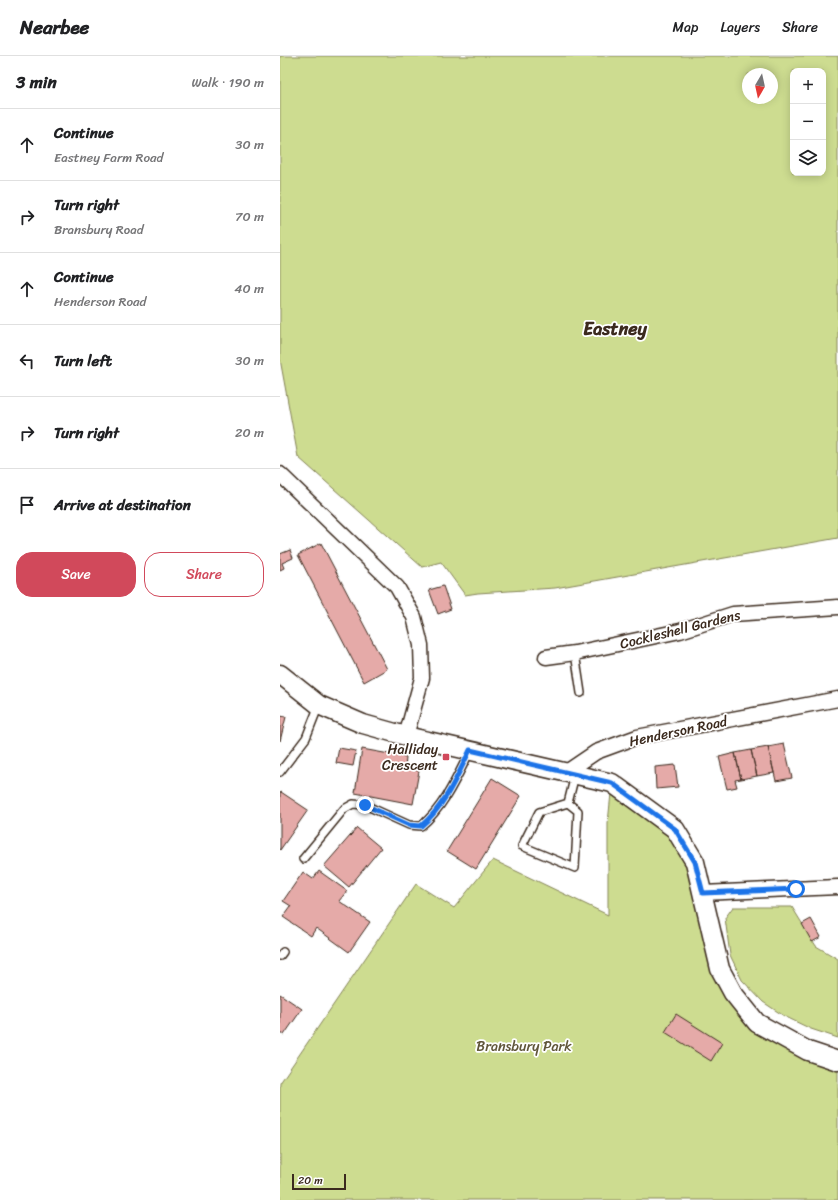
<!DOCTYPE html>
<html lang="en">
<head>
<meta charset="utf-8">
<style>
  body { margin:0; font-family:Sriracha,sans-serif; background:#f2f2f2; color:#202124 }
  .controls { position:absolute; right:12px; top:12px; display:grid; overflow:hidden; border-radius:8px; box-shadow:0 2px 10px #0003 }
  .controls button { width:36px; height:36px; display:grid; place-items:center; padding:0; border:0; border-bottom:1px solid #e0e0e0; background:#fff; color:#202124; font:20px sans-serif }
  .compass { position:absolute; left:462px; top:12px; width:36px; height:36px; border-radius:50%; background:#fff; box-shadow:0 2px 10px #0003; rotate:189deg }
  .scale { position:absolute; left:12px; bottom:10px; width:54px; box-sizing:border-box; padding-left:4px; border:2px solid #3b2a1e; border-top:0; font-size:11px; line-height:14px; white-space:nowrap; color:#3b2a1e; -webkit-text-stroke:3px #fff; paint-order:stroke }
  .stop { position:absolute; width:12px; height:12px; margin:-9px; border:3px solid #1a73e8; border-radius:50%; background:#fff }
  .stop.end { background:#1a73e8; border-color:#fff; box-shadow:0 1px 4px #0008 }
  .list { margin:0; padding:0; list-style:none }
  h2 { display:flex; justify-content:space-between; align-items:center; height:52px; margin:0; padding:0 16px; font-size:17px }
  h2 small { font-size:13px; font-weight:400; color:#757577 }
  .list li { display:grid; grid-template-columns:26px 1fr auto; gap:12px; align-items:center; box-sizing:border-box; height:72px; padding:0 16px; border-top:1px solid #e0e0e0 }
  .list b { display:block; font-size:15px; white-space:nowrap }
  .list p { margin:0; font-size:13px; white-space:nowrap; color:#757577 }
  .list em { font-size:13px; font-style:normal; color:#757577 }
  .actions { display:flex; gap:8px; padding:12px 16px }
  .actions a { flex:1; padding:9px 0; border:1px solid #d1495b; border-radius:16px; text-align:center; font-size:14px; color:#d1495b }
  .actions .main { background:#d1495b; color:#fff }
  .icon { flex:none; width:22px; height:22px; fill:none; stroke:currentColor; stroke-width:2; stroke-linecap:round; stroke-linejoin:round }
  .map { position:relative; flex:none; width:558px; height:1144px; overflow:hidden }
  header { display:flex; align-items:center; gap:24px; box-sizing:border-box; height:56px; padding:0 20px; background:#fff; border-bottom:1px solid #e0e0e0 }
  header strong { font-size:19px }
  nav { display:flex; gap:22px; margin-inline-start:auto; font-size:14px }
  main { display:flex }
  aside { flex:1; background:#fff }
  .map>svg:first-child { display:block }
  .green { fill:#cddc90; stroke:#848357; fill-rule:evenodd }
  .building { fill:#e5aaa8; stroke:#3b2a1e }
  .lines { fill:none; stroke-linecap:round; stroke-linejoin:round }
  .service-casing { stroke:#3b2a1e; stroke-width:10 }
  .minor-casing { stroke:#3b2a1e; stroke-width:17 }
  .tertiary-casing { stroke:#3b2a1e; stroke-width:21 }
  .service { stroke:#fff; stroke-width:7 }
  .minor { stroke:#fff; stroke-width:14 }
  .tertiary { stroke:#fff; stroke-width:18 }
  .route { stroke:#1a73e8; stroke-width:5 }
  .poi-dot { fill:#d1495b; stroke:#fff; stroke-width:1.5 }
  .labels { text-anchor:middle; stroke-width:3.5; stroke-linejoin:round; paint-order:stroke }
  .street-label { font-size:14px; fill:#3b2a1e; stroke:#fff }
  .poi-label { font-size:14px; fill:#3b2a1e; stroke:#fff; text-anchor:end }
  .park-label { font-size:14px; fill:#60563a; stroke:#fff }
  .district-label { font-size:18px; font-weight:bold; fill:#3b2a1e; stroke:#fff }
</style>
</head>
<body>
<header>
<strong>Nearbee</strong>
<nav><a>Map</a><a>Layers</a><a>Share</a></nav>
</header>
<main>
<aside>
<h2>3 min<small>Walk · 190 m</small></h2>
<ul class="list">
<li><svg class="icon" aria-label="ahead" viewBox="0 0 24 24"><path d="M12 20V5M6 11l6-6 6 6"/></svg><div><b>Continue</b><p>Eastney Farm Road</p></div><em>30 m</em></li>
<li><svg class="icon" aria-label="right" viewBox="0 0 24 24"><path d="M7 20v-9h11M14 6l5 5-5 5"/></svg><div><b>Turn right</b><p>Bransbury Road</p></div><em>70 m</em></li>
<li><svg class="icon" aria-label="ahead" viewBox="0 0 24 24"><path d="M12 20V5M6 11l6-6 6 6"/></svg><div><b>Continue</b><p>Henderson Road</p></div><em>40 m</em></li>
<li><svg class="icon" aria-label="left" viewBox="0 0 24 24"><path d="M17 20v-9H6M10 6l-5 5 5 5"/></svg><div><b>Turn left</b></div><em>30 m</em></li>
<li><svg class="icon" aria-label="right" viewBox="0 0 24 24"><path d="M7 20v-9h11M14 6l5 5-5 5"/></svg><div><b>Turn right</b></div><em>20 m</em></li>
<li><svg class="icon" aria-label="arrive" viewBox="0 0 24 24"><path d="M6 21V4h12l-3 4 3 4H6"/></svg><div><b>Arrive at destination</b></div></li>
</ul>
<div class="actions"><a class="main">Save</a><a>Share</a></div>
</aside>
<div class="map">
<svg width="558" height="1144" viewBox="0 0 558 1144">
  <rect width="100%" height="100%" fill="#fff"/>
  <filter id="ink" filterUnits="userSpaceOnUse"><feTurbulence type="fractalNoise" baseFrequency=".025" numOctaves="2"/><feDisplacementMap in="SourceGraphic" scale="8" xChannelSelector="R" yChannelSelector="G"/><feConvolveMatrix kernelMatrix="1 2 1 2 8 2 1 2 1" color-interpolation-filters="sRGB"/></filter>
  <g filter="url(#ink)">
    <path class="green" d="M0 0H558V482L275 532 198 537 185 539 161 506 142 511 18 401 0 303ZM513 15H543V117H513ZM468 18H492V42H468Z
      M332 727 395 773 440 913 477 966 558 1005V1144H0V1027L136 828 174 852 213 804 328 859V767Z
      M453 851H512L536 890 558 903V982L531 973 504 960 483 946 462 924 450 899 445 862Z"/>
    <path class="building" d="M41 487 107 613 84 626 18 499Z
      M10 494 13 502 2 507 4 512 0 514V498Z
      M163 530 171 553 158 558 149 534Z
      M0 660 6 661 0 685Z
      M504 688 512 722 496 725 488 691Z
      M488 691 494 717 477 720 471 694Z
      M59 692 76 695 73 710 56 707Z
      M82 693 126 701 125 712 139 715 133 748 75 737Z
      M471 694 477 720 461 723 455 697Z
      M455 697 461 723 455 724 457 731 447 733 439 701Z
      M395 709 398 731 376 733 375 711Z
      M212 722 241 740 196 813 167 795Z
      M1 736 28 754 0 794V737Z
      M77 772 101 792 69 831 44 810Z
      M39 815 67 835 59 845 90 866 69 896 36 872 31 880 3 861 11 850 3 845 23 816 33 823Z
      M531 863 541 881 532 886 522 868Z
      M0 938 22 953 4 979 0 976Z
      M396 958 442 987 431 1005 385 976Z"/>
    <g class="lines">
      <defs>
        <path id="service" d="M295 597 301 637
          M0 716 26 682 39 649
          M288 747 298 755 295 812 242 790 259 756Z
          M288 747 295 719
          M23 803 64 753 73 748 85 749 129 769 141 770C164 751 177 721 190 695
          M0 900 3 896"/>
        <path id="minor" d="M0 418 117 531 134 561 141 589 142 622 126 680
          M266 601 295 597 400 575 453 558 558 551
          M285 717 316 696 357 681 558 643
          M423 837 558 831"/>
        <path id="tertiary" d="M0 618 39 649 83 668 126 680 332 727 395 773 415 806 440 913 453 937 477 967 528 995 558 1005"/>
      </defs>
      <use href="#service" class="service-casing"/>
      <use href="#minor" class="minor-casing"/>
      <use href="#tertiary" class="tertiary-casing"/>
      <use href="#service" class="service"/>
      <use href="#minor" class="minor"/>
      <use href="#tertiary" class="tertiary"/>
    </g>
  </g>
  <g class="lines" filter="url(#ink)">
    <path class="route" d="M85 749 129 769 141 770C164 751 177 721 190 694L332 727 395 773 415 806 423 837 516 833"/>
  </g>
  <rect class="poi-dot" x="162" y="697" width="8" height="8" rx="2"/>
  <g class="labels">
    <g class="street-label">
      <text transform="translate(400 573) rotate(-14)" y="5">Cockleshell Gardens</text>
      <text transform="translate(398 675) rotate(-12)" y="5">Henderson Road</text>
    </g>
    <g class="poi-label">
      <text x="158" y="698">Halliday<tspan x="158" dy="16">Crescent</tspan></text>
    </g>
    <g class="park-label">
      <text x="244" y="995">Bransbury Park</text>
    </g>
    <g class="district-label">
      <text x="335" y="279">Eastney</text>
    </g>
  </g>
</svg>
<div class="controls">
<button>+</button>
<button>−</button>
<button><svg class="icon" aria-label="layers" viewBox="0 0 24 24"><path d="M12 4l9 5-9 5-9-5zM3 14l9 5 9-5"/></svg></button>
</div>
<svg class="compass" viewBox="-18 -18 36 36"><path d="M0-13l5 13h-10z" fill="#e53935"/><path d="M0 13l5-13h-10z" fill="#757577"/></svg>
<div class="scale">20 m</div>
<div class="stop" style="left:516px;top:833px"></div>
<div class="stop end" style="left:85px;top:749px"></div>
</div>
</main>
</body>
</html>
